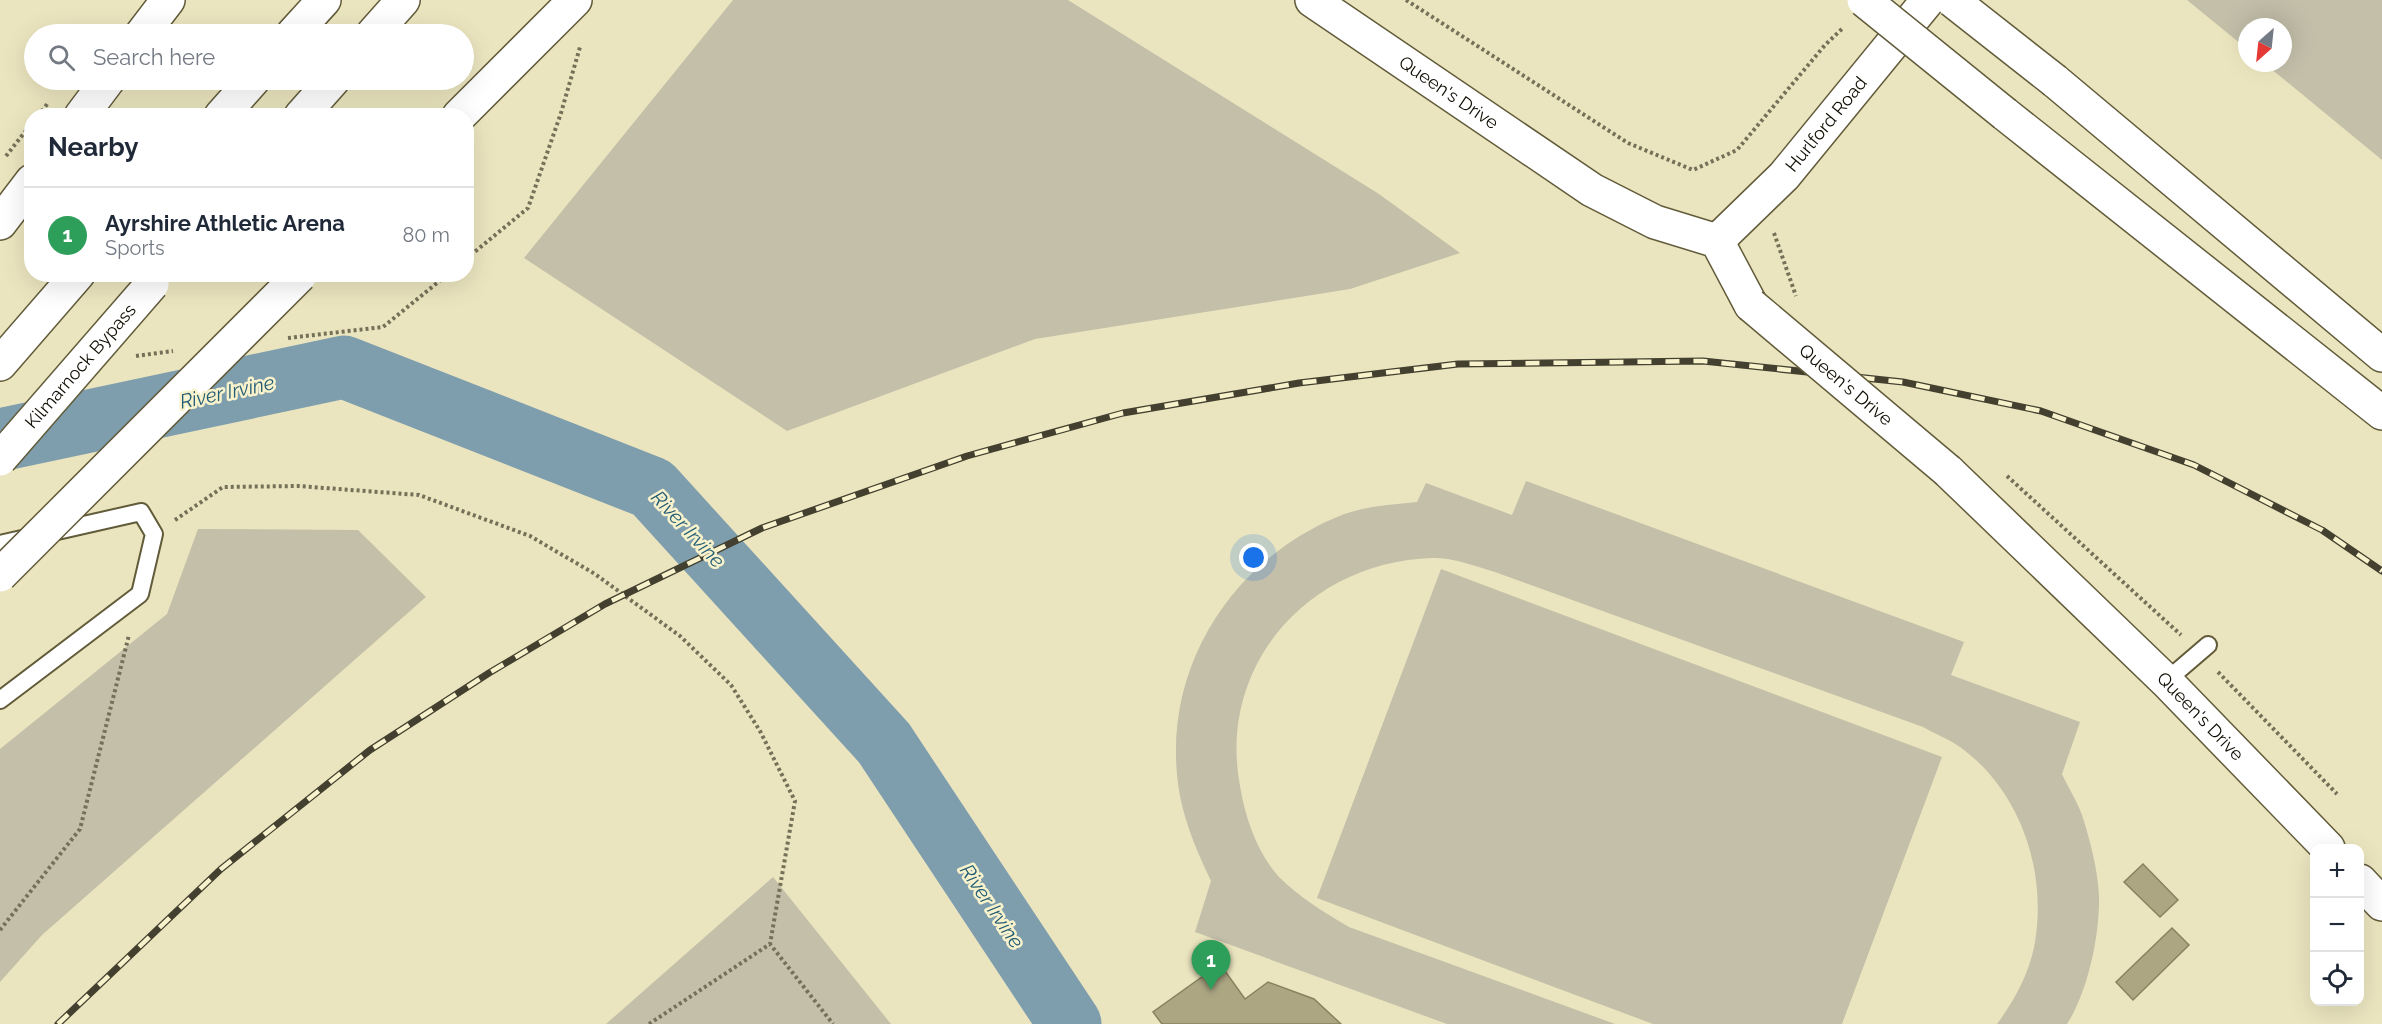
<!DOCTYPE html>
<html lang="en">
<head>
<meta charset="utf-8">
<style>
  body { margin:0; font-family:Raleway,sans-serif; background:#f6f6f7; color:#1f2937 }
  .controls { position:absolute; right:18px; bottom:18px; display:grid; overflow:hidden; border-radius:12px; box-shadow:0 6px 24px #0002 }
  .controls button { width:54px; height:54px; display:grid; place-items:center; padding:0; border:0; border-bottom:2px solid #e0e1e3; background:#fff; color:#1f2937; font:30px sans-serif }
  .compass { position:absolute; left:2238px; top:18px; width:54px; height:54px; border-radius:50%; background:#fff; box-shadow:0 6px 24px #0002; rotate:207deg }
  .you { position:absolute; left:1254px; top:558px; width:21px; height:21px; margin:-15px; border:4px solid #fff; border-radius:50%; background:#1a73e8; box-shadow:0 0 0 9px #1a73e833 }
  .badge { display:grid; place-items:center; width:39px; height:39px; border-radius:50%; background:#111827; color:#fff; font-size:20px; font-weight:700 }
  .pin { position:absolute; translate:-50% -50px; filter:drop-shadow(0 2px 3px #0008) }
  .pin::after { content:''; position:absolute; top:32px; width:21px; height:18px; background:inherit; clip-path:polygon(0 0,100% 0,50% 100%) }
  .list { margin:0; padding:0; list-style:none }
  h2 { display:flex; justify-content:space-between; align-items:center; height:78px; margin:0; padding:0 24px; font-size:26px }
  h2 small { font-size:20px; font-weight:400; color:#747a83 }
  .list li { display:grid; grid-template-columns:39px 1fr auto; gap:18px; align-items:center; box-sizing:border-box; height:96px; padding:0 24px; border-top:2px solid #e0e1e3 }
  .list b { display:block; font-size:22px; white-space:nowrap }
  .list p { margin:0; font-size:20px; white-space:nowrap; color:#747a83 }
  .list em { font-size:20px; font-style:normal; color:#747a83 }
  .icon { flex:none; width:33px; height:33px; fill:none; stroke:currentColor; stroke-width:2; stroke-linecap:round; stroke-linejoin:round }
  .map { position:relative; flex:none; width:2382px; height:1024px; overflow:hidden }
  .search { position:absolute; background:#fff; box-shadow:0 6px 24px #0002; left:24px; top:24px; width:450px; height:66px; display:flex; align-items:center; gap:15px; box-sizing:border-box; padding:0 21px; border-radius:33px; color:#747a83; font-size:22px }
  .panel { position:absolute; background:#fff; box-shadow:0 6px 24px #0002; left:24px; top:108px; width:450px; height:174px; border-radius:24px }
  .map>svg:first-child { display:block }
  .green { fill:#c3bfa9 }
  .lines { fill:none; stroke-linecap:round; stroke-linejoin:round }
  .river { stroke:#7f9ead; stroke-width:63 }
  .building { fill:#aca683; stroke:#88825f; stroke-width:1.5 }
  .service-casing { stroke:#615b3a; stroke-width:20 }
  .secondary-casing { stroke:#615b3a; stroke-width:36 }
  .primary-casing { stroke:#615b3a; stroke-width:36 }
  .trunk-casing { stroke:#615b3a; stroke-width:36 }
  .path { stroke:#757159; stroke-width:4; stroke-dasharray:3 3; stroke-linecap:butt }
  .service { stroke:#fff; stroke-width:16 }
  .secondary { stroke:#fff; stroke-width:33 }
  .primary { stroke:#fff; stroke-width:33 }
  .trunk { stroke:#fff; stroke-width:33 }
  .rail-casing { stroke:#43402f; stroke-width:7 }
  .rail { stroke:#f8f2cc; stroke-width:4.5; stroke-dasharray:14; stroke-linecap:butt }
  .primary-bridge-casing { stroke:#615b3a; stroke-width:36; stroke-linecap:butt }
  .trunk-bridge-casing { stroke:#615b3a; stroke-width:36; stroke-linecap:butt }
  .primary-bridge { stroke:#fff; stroke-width:33 }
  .trunk-bridge { stroke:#fff; stroke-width:33 }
  .labels { text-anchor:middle; stroke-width:5; stroke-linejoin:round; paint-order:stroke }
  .street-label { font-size:18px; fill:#100e03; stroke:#f8f2cc }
  .water-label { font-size:20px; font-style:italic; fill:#225c75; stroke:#f8f2cc }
</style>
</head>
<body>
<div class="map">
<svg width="2382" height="1024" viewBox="0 0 2382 1024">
  <rect width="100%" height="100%" fill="#ebe5bf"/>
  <path class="green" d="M733 0H1068L1379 194 1460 253 1350 289 1035 339 787 431 524 258Z
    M2187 0H2382V160L2264 63H2283V27H2247V49Z
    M1526 481 1964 642 1951 675 2080 722 2062 774C2068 787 2077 801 2082 815 2090 840 2098 870 2099 896 2100 934 2088 992 2067 1024H1997C2015 1000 2030 972 2035 942 2047 870 2020 790 1960 747 1949 739 1935 734 1923 727L1495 572C1475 566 1454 558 1433 558 1311 561 1217 663 1240 786 1245 817 1257 853 1279 877 1300 898 1324 912 1349 927L1615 1024H1447L1195 932 1211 881C1198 854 1186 826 1180 796 1158 676 1227 563 1337 517 1362 506 1390 505 1417 502L1426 483 1512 515Z
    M198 529 358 530 426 597 42 935 0 982V749L167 614Z
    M1441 569 1942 757 1842 1024H1653L1317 898Z
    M773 877 891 1024H606Z"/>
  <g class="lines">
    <path class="river" d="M0 440 344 367 652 488 884 743 1070 1024"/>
  </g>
  <path class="building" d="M2143 864 2178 900 2160 917 2124 882Z
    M2172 928 2189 945 2133 1000 2116 982Z
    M1220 964 1245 999 1268 982 1314 999 1341 1024H1162L1153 1012Z"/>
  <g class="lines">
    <defs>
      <path id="service" d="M0 544 141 512 154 534 140 594 0 700
        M2166 681 2208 645"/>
      <g id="secondary">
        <path id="s1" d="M1717 241 1784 176 1928 0"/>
      </g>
      <g id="primary">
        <path id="s2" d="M1312 0 1592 190 1655 222 1717 241 1751 305"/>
        <path d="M2055 81 2382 355"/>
        <path d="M2005 114 2382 413"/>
        <path id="s3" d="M1948 471 2166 681 2328 848"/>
        <path d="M2360 881 2382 904"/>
      </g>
      <path id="trunk" d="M142 34 168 0
        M293 34 324 0
        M373 34 403 0
        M81 116 108 80
        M221 116 253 80
        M301 116 333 80
        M459 116 575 0
        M0 223 32 181
        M0 364 78 274"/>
    </defs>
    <use href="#service" class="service-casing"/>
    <use href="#secondary" class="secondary-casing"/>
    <use href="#primary" class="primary-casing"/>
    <use href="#trunk" class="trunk-casing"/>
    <path class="path" d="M1406 0 1628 143 1693 170 1737 150 1825 45 1844 27
      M38 116 48 103
      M6 156 32 123
      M1774 233 1796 296
      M466 259 528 208 561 113 580 47
      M288 338 383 327 448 274
      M136 356 173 351
      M2007 476 2181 635
      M175 520 223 487 298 486 419 495 530 536 595 574 680 636 731 685 760 731 795 801 770 944
      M2218 672 2337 794
      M0 930 80 829 129 635
      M649 1024 770 944 833 1024"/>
    <use href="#service" class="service"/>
    <use href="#secondary" class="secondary"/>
    <use href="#primary" class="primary"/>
    <use href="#trunk" class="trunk"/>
    <defs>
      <path id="rail" d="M58 1024 221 869 370 750 489 673 605 604 762 528 967 456 1123 413 1299 383 1458 364 1703 361 1903 382 2041 411 2194 465 2322 530 2382 571"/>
    </defs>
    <use href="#rail" class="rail-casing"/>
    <use href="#rail" class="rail"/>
    <defs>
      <g id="primary-bridge">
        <path d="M1864 0 2005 114"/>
        <path d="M1952 0 2055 81"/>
        <path id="s4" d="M1751 305 1948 471"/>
      </g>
      <g id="trunk-bridge">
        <path id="s5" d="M0 459 152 284"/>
        <path d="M0 575 300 275"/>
      </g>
    </defs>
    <use href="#primary-bridge" class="primary-bridge-casing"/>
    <use href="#trunk-bridge" class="trunk-bridge-casing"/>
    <use href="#primary-bridge" class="primary-bridge"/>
    <use href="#trunk-bridge" class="trunk-bridge"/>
  </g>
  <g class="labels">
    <g class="street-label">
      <text dy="6" stroke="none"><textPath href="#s2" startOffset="165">Queen's Drive</textPath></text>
      <text dy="6" stroke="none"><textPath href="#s1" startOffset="160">Hurlford Road</textPath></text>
      <text dy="6" stroke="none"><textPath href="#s5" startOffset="123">Kilmarnock Bypass</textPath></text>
      <text dy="6" stroke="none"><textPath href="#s4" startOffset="124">Queen's Drive</textPath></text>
      <text dy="6" stroke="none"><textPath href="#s3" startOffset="352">Queen's Drive</textPath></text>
    </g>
    <g class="water-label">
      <text transform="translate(227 392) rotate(-12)" y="7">River Irvine</text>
      <text transform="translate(688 529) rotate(47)" y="7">River Irvine</text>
      <text transform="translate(992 906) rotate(56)" y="7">River Irvine</text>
    </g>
  </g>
</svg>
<div class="controls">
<button>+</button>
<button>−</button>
<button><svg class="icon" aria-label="locate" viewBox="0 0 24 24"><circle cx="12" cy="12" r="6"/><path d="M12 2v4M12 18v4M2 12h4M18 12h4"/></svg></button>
</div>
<svg class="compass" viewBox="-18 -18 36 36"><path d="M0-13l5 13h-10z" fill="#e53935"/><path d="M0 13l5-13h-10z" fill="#747a83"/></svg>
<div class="you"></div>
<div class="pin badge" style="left:1211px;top:990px;background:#2e9e5b">1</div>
<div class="search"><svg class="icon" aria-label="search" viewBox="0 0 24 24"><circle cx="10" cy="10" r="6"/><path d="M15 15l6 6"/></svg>Search here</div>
<section class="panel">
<h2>Nearby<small></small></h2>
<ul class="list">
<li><span class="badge" style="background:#2e9e5b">1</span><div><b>Ayrshire Athletic Arena</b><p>Sports</p></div><em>80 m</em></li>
</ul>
</section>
</div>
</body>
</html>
